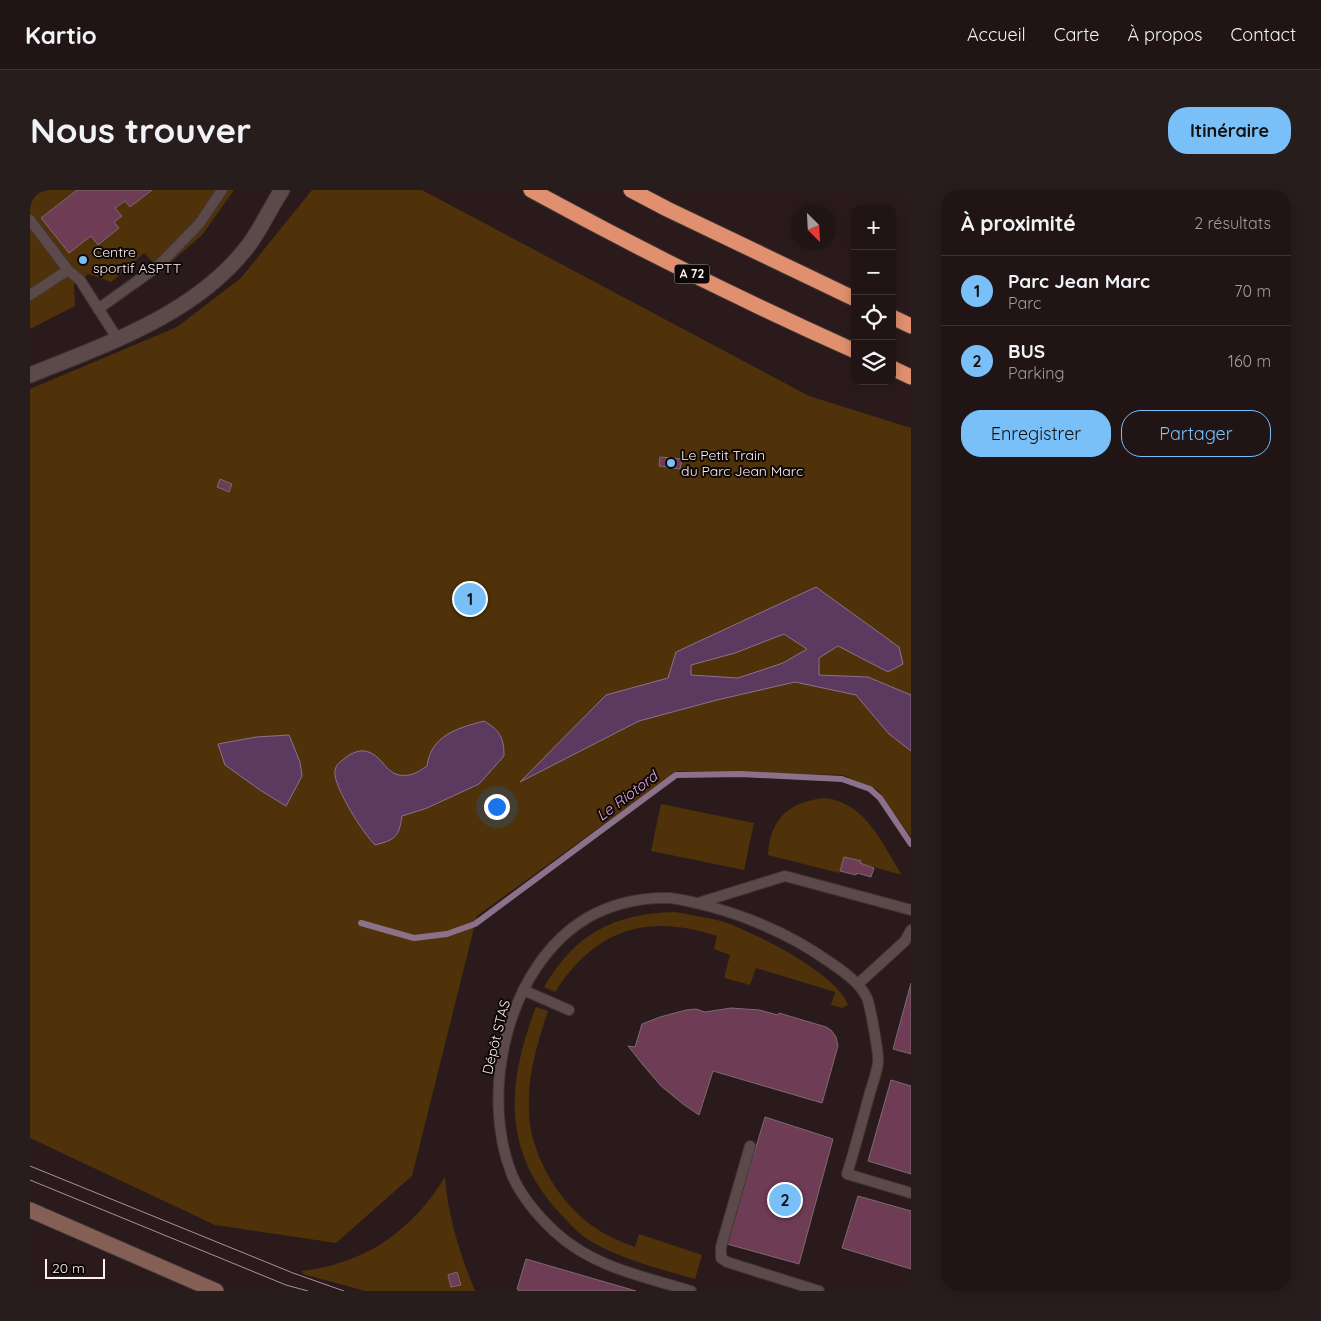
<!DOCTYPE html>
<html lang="fr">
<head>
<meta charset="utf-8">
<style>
  body { margin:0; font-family:Quicksand,sans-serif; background:#281d1d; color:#f1f3f6 }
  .controls { position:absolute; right:15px; top:15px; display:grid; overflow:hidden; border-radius:10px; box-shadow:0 2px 12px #0003 }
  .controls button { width:45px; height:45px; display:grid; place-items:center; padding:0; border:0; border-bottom:1px solid #3d3334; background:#201414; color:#f1f3f6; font:25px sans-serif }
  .compass { position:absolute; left:761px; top:15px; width:45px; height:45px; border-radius:50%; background:#201414; box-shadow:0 2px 12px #0003; rotate:156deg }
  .scale { position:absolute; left:15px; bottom:12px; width:60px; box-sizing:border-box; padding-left:5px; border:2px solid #fcf0f0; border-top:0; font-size:14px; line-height:18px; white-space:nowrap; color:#fcf0f0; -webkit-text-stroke:4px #0e0707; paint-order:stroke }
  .you { position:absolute; left:466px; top:616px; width:18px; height:18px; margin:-12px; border:4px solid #fff; border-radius:50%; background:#1a73e8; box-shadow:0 0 0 8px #1a73e833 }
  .badge { display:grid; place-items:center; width:32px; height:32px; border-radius:50%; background:#79bff8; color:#111; font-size:16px; font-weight:700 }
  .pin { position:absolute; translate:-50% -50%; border:2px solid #fff; box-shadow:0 1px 5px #0006 }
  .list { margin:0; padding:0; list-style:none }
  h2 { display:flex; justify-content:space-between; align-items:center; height:65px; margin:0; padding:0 20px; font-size:21px }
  h2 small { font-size:16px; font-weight:400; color:#a29ea0 }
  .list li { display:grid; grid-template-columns:32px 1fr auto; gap:15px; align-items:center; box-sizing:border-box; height:70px; padding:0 20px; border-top:1px solid #3d3334 }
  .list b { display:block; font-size:19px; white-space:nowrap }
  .list p { margin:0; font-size:16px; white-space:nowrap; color:#a29ea0 }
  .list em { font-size:16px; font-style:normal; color:#a29ea0 }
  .actions { display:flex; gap:10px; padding:15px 20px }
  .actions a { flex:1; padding:11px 0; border:1px solid #79bff8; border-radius:20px; text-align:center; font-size:18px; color:#79bff8 }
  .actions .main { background:#79bff8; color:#111 }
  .icon { flex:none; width:28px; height:28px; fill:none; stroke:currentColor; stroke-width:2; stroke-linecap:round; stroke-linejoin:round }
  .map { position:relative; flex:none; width:881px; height:1101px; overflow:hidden; border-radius:20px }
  header { display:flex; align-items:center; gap:30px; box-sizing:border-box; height:70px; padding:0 25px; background:#201414; border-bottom:1px solid #3d3334 }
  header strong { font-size:24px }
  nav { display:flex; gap:28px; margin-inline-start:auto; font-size:18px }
  .intro { display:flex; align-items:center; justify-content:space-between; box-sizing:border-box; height:120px; padding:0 30px }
  h1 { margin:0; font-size:35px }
  .button { padding:12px 22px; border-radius:20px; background:#79bff8; color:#111; font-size:18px; font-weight:700 }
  main { display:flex; gap:30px; padding:0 30px }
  aside { flex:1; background:#201414; border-radius:20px; box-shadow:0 2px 12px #0003 }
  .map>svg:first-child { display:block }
  .green { fill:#4f3209 }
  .water { fill:#5c3a60; stroke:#8c718b; fill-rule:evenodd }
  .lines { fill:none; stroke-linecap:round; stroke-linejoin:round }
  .stream { stroke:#8c718b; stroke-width:6 }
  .building { fill:#6e3c54; stroke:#7c6a72 }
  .service-casing { stroke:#413435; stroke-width:12 }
  .minor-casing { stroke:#413435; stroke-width:17 }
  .secondary-casing { stroke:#413435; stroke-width:17 }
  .motorway-casing { stroke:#413435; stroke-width:17 }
  .service { stroke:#5c4a4a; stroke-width:10 }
  .minor { stroke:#5c4a4a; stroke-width:15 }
  .secondary { stroke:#845f55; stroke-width:15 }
  .motorway { stroke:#e0906e; stroke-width:15 }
  .tram { stroke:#a39596; stroke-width:1 }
  .poi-dot { fill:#79bff8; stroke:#0e0707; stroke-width:2 }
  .labels { text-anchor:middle; stroke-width:4; stroke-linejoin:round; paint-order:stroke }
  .shield { fill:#0e0707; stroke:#b5aaaa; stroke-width:1 }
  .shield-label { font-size:12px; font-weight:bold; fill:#fcf0f0 }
  .poi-label { font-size:14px; fill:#fcf0f0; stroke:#0e0707; text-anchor:start }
  .street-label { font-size:14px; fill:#fcf0f0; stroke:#0e0707 }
  .water-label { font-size:15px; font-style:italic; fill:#e5abe9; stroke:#0e0707 }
</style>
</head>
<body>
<header>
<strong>Kartio</strong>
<nav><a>Accueil</a><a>Carte</a><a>À propos</a><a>Contact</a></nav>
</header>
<div class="intro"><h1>Nous trouver</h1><a class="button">Itinéraire</a></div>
<main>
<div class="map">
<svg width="881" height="1101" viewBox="0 0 881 1101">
  <rect width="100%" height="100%" fill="#2a1a1b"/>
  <path class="green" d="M0 0H204L173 44 131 81 114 63 81 92 58 84 44 95 45 116 0 139Z
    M282 0H392L779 206 881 238V647L848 600 813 585 647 581 447 726 382 986 306 1053 185 1035 0 948V199L147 137 211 88Z
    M796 608C837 614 852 654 872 685L830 673V671L814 667 809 683 738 665C740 628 760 611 796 608Z
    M631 614 724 633 714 680 621 661Z
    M645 722C660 725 676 727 691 731 722 741 807 783 818 815L812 818 801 815 805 802 726 778 720 795 694 788 700 765 684 759 687 746C616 723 566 739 525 802L514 797C546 743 583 724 645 722Z
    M506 817 518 821C507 854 497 887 499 922 500 964 529 1013 564 1037 577 1046 591 1052 605 1057L609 1044 672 1065 665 1089C630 1079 594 1070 562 1052 548 1044 537 1031 526 1019 471 956 478 890 506 817Z
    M415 987C418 1028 430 1063 445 1101H335L273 1084 272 1081C336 1073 382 1041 415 987Z"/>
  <path class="water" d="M786 397 869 457 873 474 858 482 808 456 789 468V485L838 487 881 505V561L859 544 826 505 765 492 687 510 609 531 490 592 576 505 638 488 646 462ZM754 444 777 459 753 473 708 488 661 485V475L705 463Z
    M454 531C470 540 474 548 474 566L449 594 397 618 372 626C369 646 366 650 345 655 333 643 307 602 305 585 304 577 308 573 314 569 319 564 328 560 335 561 352 564 354 582 369 585 381 587 388 582 397 576 401 545 428 538 454 531Z
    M259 545 270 572 272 586 256 616 230 600 195 575 188 554 226 547Z"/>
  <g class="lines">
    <path class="stream" d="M331 733 384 748 417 744 445 734 646 585 711 584 812 589 840 599 850 608 881 654"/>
  </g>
  <path class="building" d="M47 0H122L100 17 95 11 85 18 92 26 84 32 89 38 68 55 61 46 39 63 11 28Z
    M630 267 652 269 650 279 629 276Z
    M190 289 202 294 199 302 187 297Z
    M814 667 831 671 830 673 844 678 841 687 827 683 826 685 810 681Z
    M881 793V864L863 859Z
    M701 818 729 820 748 825 749 823 796 837 801 840 806 847 808 856 792 913 683 881 669 925 653 914 631 896 613 875 598 856 605 857 612 834 630 827 656 820 666 819 675 822Z
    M861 890 881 896V984L838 971Z
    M735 927 803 949 769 1074 697 1054Z
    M828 1006 881 1021V1079L812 1058Z
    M496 1069 606 1101H489L487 1099Z
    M427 1082 431 1095 421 1097 418 1085Z"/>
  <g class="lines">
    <defs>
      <path id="service" d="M0 30 38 80
        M0 105 38 80 50 90 87 148
        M68 119 127 77 169 34 192 0
        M668 713 755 686 881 720
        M828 794 875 751 881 740
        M493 800 539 820
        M720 956 691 1057V1068L697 1072 789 1101
        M661 1101C612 1086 562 1077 524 1041 507 1025 491 1006 482 985 449 902 477 776 557 728 581 714 611 707 639 708 652 709 666 713 678 716 723 728 763 746 801 773 814 782 830 793 837 808 840 815 849 864 848 872 847 883 842 895 839 906 832 932 825 958 817 984L881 1003"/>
      <path id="minor" d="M0 185C77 154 166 124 218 56 231 39 240 18 252 0"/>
      <path id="secondary" d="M0 1020 186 1101"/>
      <path id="motorway" d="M501 0C607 58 715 112 825 161
        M601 0 637 19 825 109
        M862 127 881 136
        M862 178 881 187"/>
    </defs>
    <use href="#service" class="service-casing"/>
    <use href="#minor" class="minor-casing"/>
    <use href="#secondary" class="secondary-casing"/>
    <use href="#motorway" class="motorway-casing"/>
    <use href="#service" class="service"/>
    <use href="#minor" class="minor"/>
    <use href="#secondary" class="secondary"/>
    <use href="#motorway" class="motorway"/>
    <path class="tram" d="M0 976 263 1083 314 1101
      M0 990 256 1095 278 1101"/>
  </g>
  <g class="poi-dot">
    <circle cx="53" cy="70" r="5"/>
    <circle cx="641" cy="273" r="5"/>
  </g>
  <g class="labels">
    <rect class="shield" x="644.5" y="74.5" width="35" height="19" rx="4"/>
    <g class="shield-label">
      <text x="662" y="88">A 72</text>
    </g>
    <g class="poi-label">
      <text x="63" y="67">Centre<tspan x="63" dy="16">sportif ASPTT</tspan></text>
      <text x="651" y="270">Le Petit Train<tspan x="651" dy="16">du Parc Jean Marc</tspan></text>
    </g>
    <g class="street-label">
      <text transform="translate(466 847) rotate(-76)" y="5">Dépôt STAS</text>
    </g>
    <g class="water-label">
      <text transform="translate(597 606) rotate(-37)" y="5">Le Riotord</text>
    </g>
  </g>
</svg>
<div class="controls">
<button>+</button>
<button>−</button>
<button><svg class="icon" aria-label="locate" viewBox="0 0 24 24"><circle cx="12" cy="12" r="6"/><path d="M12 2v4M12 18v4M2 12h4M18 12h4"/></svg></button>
<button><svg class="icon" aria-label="layers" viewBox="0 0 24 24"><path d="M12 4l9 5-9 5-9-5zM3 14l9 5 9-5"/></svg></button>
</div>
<svg class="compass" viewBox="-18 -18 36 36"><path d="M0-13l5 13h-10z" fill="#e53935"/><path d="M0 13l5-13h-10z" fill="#a29ea0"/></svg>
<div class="scale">20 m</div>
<div class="you"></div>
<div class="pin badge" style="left:440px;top:409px">1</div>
<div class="pin badge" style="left:755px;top:1010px">2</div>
</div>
<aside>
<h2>À proximité<small>2 résultats</small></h2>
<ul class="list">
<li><span class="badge">1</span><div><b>Parc Jean Marc</b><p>Parc</p></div><em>70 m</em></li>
<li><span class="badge">2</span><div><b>BUS</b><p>Parking</p></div><em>160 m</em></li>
</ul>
<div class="actions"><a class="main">Enregistrer</a><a>Partager</a></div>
</aside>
</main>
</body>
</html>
